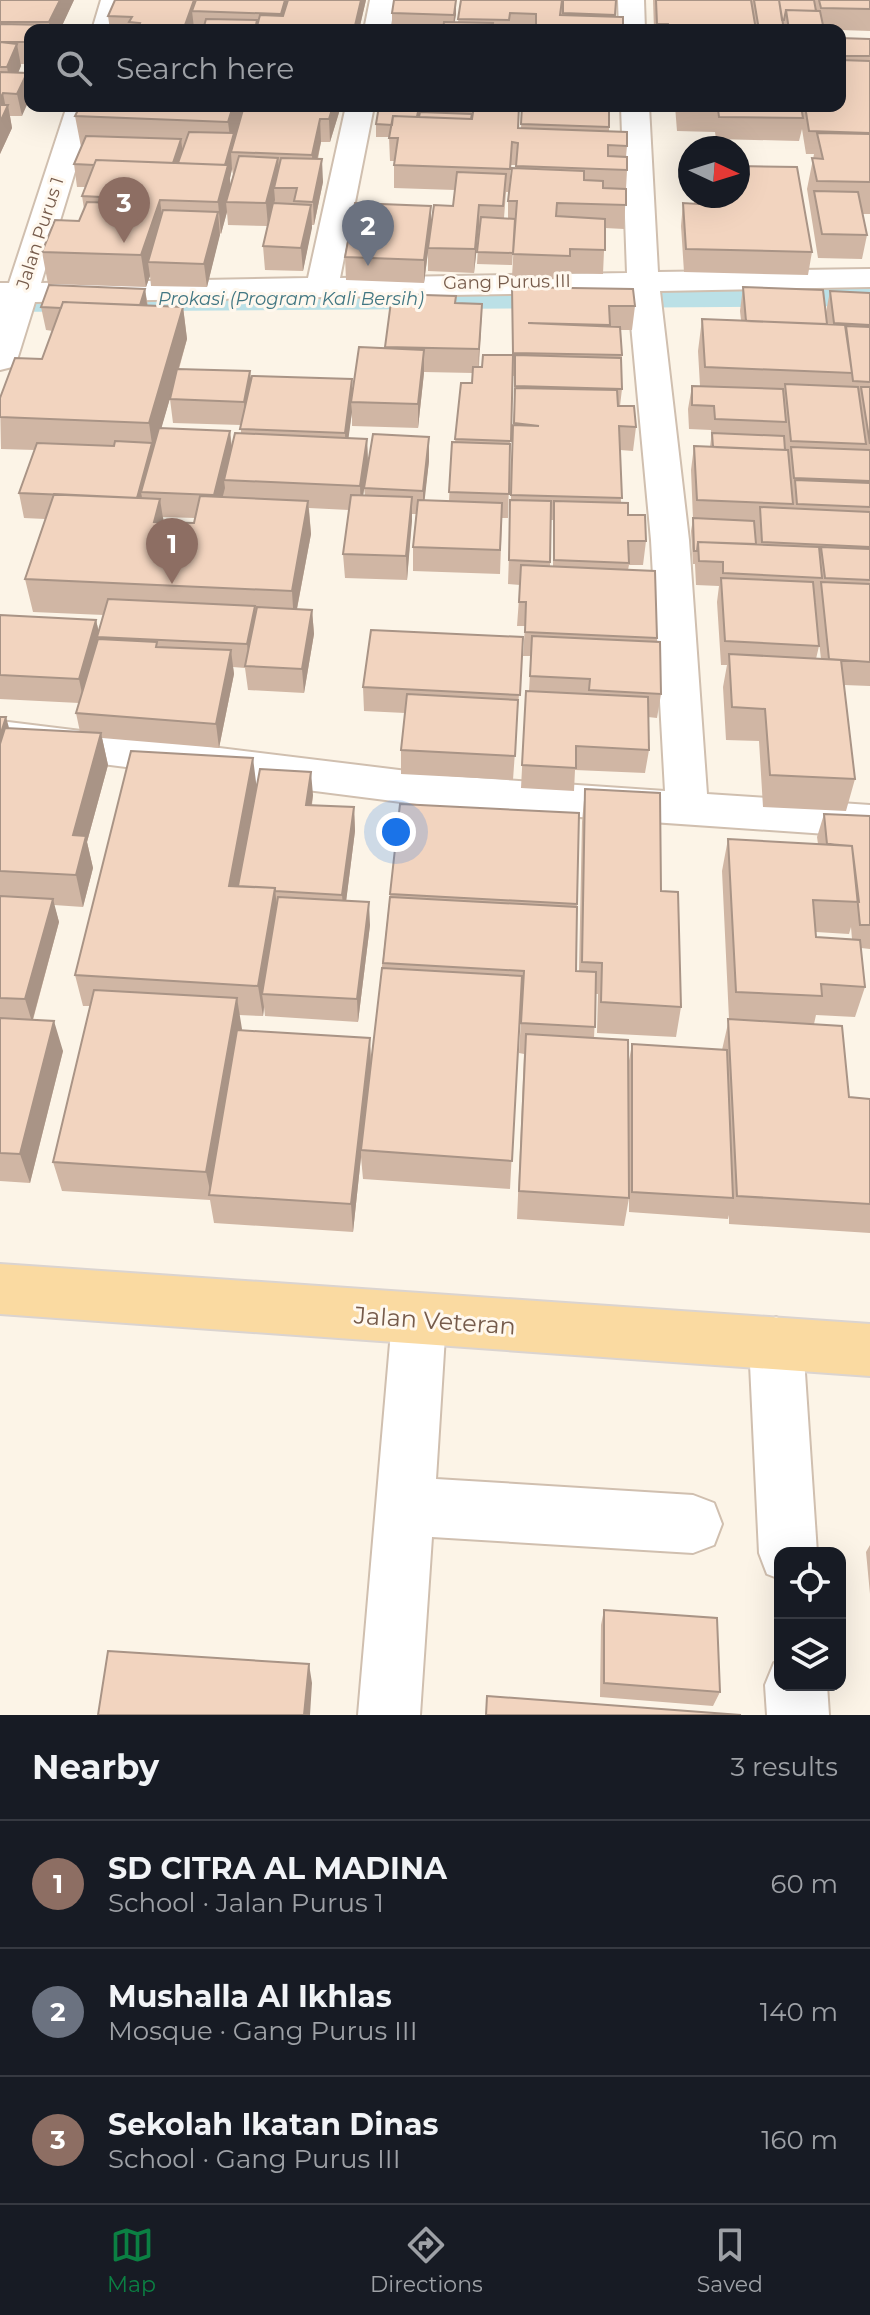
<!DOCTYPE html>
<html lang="en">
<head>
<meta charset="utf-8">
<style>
  body { margin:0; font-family:Montserrat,sans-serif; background:#242831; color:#f1f3f6 }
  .controls { position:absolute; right:24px; bottom:24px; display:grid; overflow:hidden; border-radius:16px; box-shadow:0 8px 32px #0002 }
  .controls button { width:72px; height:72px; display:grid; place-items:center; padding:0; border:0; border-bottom:2px solid #363941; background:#171b24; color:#f1f3f6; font:40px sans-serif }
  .compass { position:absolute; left:678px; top:136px; width:72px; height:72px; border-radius:50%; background:#171b24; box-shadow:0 8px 32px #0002; rotate:94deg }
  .you { position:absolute; left:396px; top:832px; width:28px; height:28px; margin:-20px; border:6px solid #fff; border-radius:50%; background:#1a73e8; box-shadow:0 0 0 12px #1a73e833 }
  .badge { display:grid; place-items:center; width:52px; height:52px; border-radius:50%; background:#0b8043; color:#fff; font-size:26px; font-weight:700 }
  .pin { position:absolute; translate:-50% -66px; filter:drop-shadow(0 2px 4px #0008) }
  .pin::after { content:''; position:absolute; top:42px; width:28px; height:24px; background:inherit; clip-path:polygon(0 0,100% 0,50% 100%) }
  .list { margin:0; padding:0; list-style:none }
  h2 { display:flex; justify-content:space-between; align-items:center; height:104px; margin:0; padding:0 32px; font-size:34px }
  h2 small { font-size:26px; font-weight:400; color:#9ea1a6 }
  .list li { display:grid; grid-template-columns:52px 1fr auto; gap:24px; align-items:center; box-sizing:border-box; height:128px; padding:0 32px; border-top:2px solid #363941 }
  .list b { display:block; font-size:30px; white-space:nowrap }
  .list p { margin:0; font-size:26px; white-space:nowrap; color:#9ea1a6 }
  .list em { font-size:26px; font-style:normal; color:#9ea1a6 }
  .icon { flex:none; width:44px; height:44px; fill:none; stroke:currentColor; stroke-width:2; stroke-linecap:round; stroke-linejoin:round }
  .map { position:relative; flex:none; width:870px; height:1715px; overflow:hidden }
  .search { position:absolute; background:#171b24; box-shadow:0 8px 32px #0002; left:24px; right:24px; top:24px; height:88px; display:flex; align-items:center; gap:20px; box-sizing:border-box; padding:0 28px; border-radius:16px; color:#9ea1a6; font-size:30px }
  .sheet { height:488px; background:#171b24 }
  nav { display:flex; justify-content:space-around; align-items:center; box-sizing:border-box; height:112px; border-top:2px solid #363941; background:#171b24; font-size:22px; color:#9ea1a6 }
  nav a { display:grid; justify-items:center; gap:4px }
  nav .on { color:#0b8043 }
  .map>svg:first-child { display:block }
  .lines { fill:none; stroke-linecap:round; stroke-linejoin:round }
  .canal { fill:#bbe0e6; fill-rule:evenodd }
  .minor-casing { stroke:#d0bfaf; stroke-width:4 }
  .major-casing { stroke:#dbd4d0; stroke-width:4 }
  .minor { fill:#fff; fill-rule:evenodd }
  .major { fill:#fadaa1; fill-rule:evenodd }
  .wall { fill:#d0b6a4; fill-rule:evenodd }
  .shaded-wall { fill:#a99486 }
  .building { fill:#f2d4bf; stroke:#a99486; stroke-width:2 }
  .labels { text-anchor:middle; stroke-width:6; stroke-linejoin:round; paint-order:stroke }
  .far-street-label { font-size:18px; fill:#765b4b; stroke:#fff8ee }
  .far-water-label { font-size:18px; font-style:italic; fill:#427783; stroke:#fff8ee }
  .near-street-label { font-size:24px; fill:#765b4b; stroke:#fff8ee }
</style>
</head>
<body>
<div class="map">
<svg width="870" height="1715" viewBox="0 0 870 1715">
  <rect width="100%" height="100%" fill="#fcf4e7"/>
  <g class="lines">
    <path class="canal" d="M870 284V306L0 312V290Z"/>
    <defs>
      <path id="minor" d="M101 0H127L118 30H92Z
        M370 0H396L390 30H364Z
        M618 0H644L645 30H619Z
        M67 106H95L41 283 308 278 346 106H374L340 278 627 273 621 106H649L658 272 870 269V287L660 291 689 540 707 794 870 805V837L448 808 0 751V721L448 776 665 791 651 540 628 292 35 302 17 360 12 367 0 370V283H9Z
        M419 1295 438 1302 446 1320 436 1479 693 1495 714 1503 722 1524 714 1545 693 1553 432 1537 420 1715H358L392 1320 400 1302Z
        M776 1317 795 1325 803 1343 817 1553H780V1579L767 1574 759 1553 749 1343 757 1325Z
        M780 1661V1685H827L829 1715H767L765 1685 774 1663Z"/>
      <path id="major" d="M0 1264 870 1324V1376L0 1314Z"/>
    </defs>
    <use href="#minor" class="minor-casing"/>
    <use href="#major" class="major-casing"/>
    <use href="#minor" class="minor"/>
    <use href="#major" class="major"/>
  </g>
  <path class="wall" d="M0 0H74L60 30H30V64H21L18 73 22 116H10L12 128 0 154Z
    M366 0 359 30H110L108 16Z
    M394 0H456L455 22H458L461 0H616L615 17 623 30H388L392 25V13Z
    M653 0H870V31L840 30H654Z
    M840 38 870 39V214H862L867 235 862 259 818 258 807 189 814 154H806L802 129 799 141 716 139 715 132 677 131 675 106H840Z
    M80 106H341L330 142H321L318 159 323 182 314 225H312L303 271 265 270 263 246 268 226 228 225 227 212 221 234 220 233 207 287 151 286 150 276 146 287 48 284 42 252 79 221 84 209 82 196 85 187H77L74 164 81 147 75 116ZM232 169 233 175 230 185V178Z
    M378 106H519L518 128H521L522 106H609V131L627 146 626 157 627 170 624 229 605 228 603 274 569 273 568 280 512 277 515 224 512 265 477 264 479 228 474 273 428 271V251L424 283 346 280 345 257 431 206V227L453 206 455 190 394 188V161H390L389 137H376V124ZM511 165H516V168L508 201V218H504L506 192H509Z
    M693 196H738L812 252 808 275 684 272 681 226 683 203H694Z
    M512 287 635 306 632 330H620L622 355 621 365 622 389 620 406 636 427 633 451 620 450 621 503 628 515 646 541 643 565H629L628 570 657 638 661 694 657 718 648 717 649 750 645 773 575 770 574 791 521 788 526 691H529L531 656H523L525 626H517L520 585 508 584 514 410 515 376H512L508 518H502L500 574 413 571V547L416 514H412L407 580 345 578 343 554 349 510 309 508 311 534 297 609 312 610 314 634 304 693 248 690 245 668 233 667 234 674 219 748 102 738 108 765 87 842 93 868 83 907 54 905 59 922 33 1020 63 1051 30 1183 0 1181V717L9 728 80 732 76 713 79 703 0 699V615L96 620 99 633 104 615 33 612 25 579 45 519 24 518 19 493 35 450 1 449 0 398 42 359 53 331 46 330 41 307 145 289 148 306 183 307 187 339 179 369 353 393 385 348 392 294 456 303 482 304 479 367H482L512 355ZM424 372 473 373 472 383H461L455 442H452L449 501 424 500 429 461V437L364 488 365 496 363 495 368 463 367 439 348 438 352 412V426L418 428ZM171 395 170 399 173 423 241 425V434L232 447 230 431 161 428ZM163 517 195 518 194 523 164 522ZM551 520H553V567H550Z
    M743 287 826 312 830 291 870 293V686L844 685 855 779 846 811 763 807 759 741 726 740 723 687 727 665H721L717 602 719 586 696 585 695 564H693L691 531 693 519 691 470 694 446 710 447 711 439V430L689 429 688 409 692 386H700L698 351 702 319 741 320 740 311ZM815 602H816L815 606 821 659H816L819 646Z
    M523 637 513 780 401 774V750L405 713 364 711 363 687Z
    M257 785 313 795 312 805 354 807 355 831 346 901 370 925 358 1022 265 1016 264 1007 263 1016 239 1015 241 1030 370 1038 371 1064 390 894 579 813 576 971H579L582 822 585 789 661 891 681 1007 676 1037 597 1033 598 994H596L594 1038 628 1066 632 1044 722 1050 729 1019 722 871 728 839 818 844 817 837 824 814 870 816V949L861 948 865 987 855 1017 816 1015 814 1024 849 1097 870 1099V1233L729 1224V1215L728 1219 629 1212V1198L624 1226 517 1219 524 1054 519 1053 522 1002H520L510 1189 363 1179 361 1157 353 1232 214 1223 210 1200 62 1191 53 1162 90 1006H83L75 975ZM851 927 852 939 816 937V932L849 934Z
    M870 1545V1594L866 1552Z
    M604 1610 720 1692 713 1706 600 1697 601 1625Z"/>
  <path class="shaded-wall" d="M60 0H74L60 30H50L49 22Z
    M194 0H204L192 11 194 28 185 25Z
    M285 0H293L282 30 281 14Z
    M361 0H366L359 30H354Z
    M456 0V15L453 30 454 15Z
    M17 44 21 66 11 90 7 67Z
    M27 73 30 98 22 116 17 94Z
    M3 93 6 109 8 105 12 128 0 154V99Z
    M233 106H241L242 117 231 153V152L232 169 230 178 231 196 226 202 227 212 221 234 218 202 223 170 231 145 228 122Z
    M333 106H341L330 142 329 119Z
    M320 119 321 142 313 178 312 155Z
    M181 139 184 162 172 168Z
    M278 158 280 181 274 188 275 200 268 226 266 203Z
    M322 159 323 182 314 225 313 202Z
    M160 200 164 231 148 262 150 276 146 287 141 255Z
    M311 205 312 228 303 271 301 248Z
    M479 205V228L474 273 475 249Z
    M431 206V229L424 283V260Z
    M218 212 220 235 207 287 204 264Z
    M145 289 148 312 138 311Z
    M482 304 481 327 478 373 479 349Z
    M183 307 187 339 154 454 141 492 144 509 136 499 152 444 149 423Z
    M424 350V373L418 428V404Z
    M250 371 253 394 247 426 244 402Z
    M352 379 353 402H351L352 412 346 457 345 433Z
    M230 431 232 455 224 480 225 488 217 519 214 495Z
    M429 437V461L423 515V491Z
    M367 439 368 463 361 510 360 486Z
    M412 497V521L407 580 406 556Z
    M160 499 165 531 154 522Z
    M308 501 311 534 294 624 292 591Z
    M255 606 257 630 250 668 247 644Z
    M312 610 314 634 304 693 302 669Z
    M96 620 100 637H97L100 648 84 703 79 679Z
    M231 650 234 674 219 748 216 724Z
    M6 717 15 749 0 795V736Z
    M101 733 108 765 87 842 93 868 83 907 76 875 73 835Z
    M253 758 257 790 239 889 229 886Z
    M311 772 313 795 308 828 306 805Z
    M354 807 355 831 344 918 342 895Z
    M275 888 278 919 262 994 264 1007 263 1016 258 986Z
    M53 899 59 922 32 1022 25 999Z
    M369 902 370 925 358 1022 357 999Z
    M237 998 242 1029 213 1195H211L206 1172Z
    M54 1021 63 1051 30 1183 20 1154Z
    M370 1038 371 1068 361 1150V1157L353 1232 351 1204Z
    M309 1664 312 1683 310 1715H304Z"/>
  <path class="building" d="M0 0H60L49 22H0Z
    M115 0H194L185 25 202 26 201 30H137L140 23 129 22 132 17 108 16Z
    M196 0H285L281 14 192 11Z
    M288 0H361L354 30H256L260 15 283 16Z
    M394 0H456L454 15 392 13Z
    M461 0H562L560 15 623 17V30H536V14L510 13 509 20 458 19Z
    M563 0H616L615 15 563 13Z
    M656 0H751L756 30H669L668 24H657Z
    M754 0H779L784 30H759Z
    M779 0H814L816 11 786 10 784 20H782Z
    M819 0H870V9L821 8Z
    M786 10 820 11 824 30H789Z
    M206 19 257 20 255 30H203Z
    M444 22 493 23 492 30H443Z
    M0 24 48 25 46 30H30V42H0Z
    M389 25 442 26V30H388Z
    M840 38 870 39V56H840Z
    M0 42 17 44 7 67H0Z
    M840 60 870 61V133L809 131 805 106H840Z
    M0 72 27 73 17 94 3 93 0 99Z
    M0 105H8L0 122Z
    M80 106H233L228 122 75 116Z
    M244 106H333L329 119H320L312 155 231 152Z
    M379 106H419L417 117 393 116 392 125 376 124Z
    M474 106H519L518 128 627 132V146L608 145V156L627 157V170L516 166 518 143 512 142 510 169 394 165 398 138H389L393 116 472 119Z
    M522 106H609V127L521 124Z
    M679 106H801L803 118 719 117 718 109 679 108Z
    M420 112 472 114 471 119 419 117Z
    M189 132 234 133 225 165 178 163Z
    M817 133 870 134V182L817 181 812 158 823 159Z
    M86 136 181 139 173 163 96 160 94 165 74 164Z
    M239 156 278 158 266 203 226 202Z
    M281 158 322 159 313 202 294 201 297 188H274Z
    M96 160 228 165 218 202 160 200 141 255 42 252 55 220 79 221 87 202 118 203 120 198 82 196Z
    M738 166 797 167 812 252 686 249 683 203 698 204 697 196H738Z
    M512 168 584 171V180L603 181V188L626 189V205L557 203 556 216 605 219V250L570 249V256L513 254 517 201H508Z
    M457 172 506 174 503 206 479 205 475 249 428 248 434 205 453 206Z
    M814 191 858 192 867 235 822 234Z
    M273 203 311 205 301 248 263 246Z
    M355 203 431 206 424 260 345 257Z
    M163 210 218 212 204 264 148 262Z
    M481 217 515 219 513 253 477 252Z
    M49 285 145 289 140 305 63 302 61 308 41 307Z
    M512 287 633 289 635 306H609L610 325 528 323 620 327 622 355 513 353Z
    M743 287 823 290 827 324 746 321Z
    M830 291 870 293V325L834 323Z
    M392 294 456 296 455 303 482 304 479 349 385 347Z
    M63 302 183 307 149 423 0 417V398L15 358 42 359Z
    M702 319 845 325 852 373 705 367Z
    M846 326 870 327V382L853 381Z
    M359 347 424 350 418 404 351 402Z
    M483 355H513L511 441 455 439 461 383H472L473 367H482Z
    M515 355 621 358 622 389 515 386Z
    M177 369 250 371 244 402 170 399Z
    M252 376 352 379 345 433 240 429Z
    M785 384 858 387 866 444 791 441Z
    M692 386 783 389 786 422 715 419 714 406 692 405Z
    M861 387H870V444Z
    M515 388 617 390 618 406H634L636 427 619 426 622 498 511 495 513 425 539 426 514 423Z
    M159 428 230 431 214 495 141 492Z
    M235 433 367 439 360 486 224 480Z
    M712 433 784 436 785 450 713 447Z
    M373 434 429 437 423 491 364 488Z
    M115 441 152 443 137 498 19 493 37 443 114 446Z
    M452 442 510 444 509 494 449 492Z
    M694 446 788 450 793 504 697 500Z
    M791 447 870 450V481L794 478Z
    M795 480 870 483V507L797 504Z
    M54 494 160 499 154 522 194 523 200 496 308 501 292 591 25 579Z
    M351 495 412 497 406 556 343 554Z
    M418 500 502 503 500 550 413 547Z
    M510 500 551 501 550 562 509 560Z
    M554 501 628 503V515H645L646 541H628L629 563 554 560Z
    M760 507 870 512V547L762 542Z
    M693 518 754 521 756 544 698 542 697 551H694Z
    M698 542 819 547 822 578 723 573V562L699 561Z
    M821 547 870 549V580L825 578Z
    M521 565 655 571 657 638 525 632 526 602H519Z
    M721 578 813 582 819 646 725 641Z
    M821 582 870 584V662L829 659Z
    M108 599 255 606 247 644 97 637Z
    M257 607 312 610 302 669 245 666Z
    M0 615 96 620 79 679 0 675Z
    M371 630 523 637 520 695 363 687Z
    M532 636 660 642 661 694 589 690 590 679 530 676Z
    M98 639 157 642 156 647 231 650 216 724 76 713Z
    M729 654 841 660 855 779 770 775 765 709 732 707Z
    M526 691 648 697 649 750 576 746V768L522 765Z
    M407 694 518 700 515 756 401 750Z
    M0 717H6L0 736Z
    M5 728 101 733 73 835 86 836 76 875 0 871V744Z
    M131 751 253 758 229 886 275 888 258 986 75 975Z
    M260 769 311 772 306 805 354 807 342 895 275 891V888L238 886Z
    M585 789 660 793 661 891 678 892 681 1007 601 1002 602 963 582 962Z
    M400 804 579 813 577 904 390 894Z
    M824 814 870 816V925H860L852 846 827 844Z
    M728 839 852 846 859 902 813 900 816 937 860 940 865 987 821 984 822 996 736 992Z
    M0 896 53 899 25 999 0 998Z
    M278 897 369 902 357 999 262 994Z
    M390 897 577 907 576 971 596 972 595 1027 521 1023 524 971 383 963Z
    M382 968 522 976 512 1161 361 1150Z
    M94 990 237 998 206 1172 53 1162Z
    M0 1018 54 1021 20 1154 0 1153Z
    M728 1019 842 1026 849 1097 870 1099V1204L737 1196Z
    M237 1030 370 1038 351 1204 209 1195Z
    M526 1034 628 1040 629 1198 519 1191Z
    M632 1044 727 1050 733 1198 632 1192Z
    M604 1610 717 1618 720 1692 604 1683Z
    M108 1651 309 1664 304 1715H98Z
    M487 1696 741 1715H486Z"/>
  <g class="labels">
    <g class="far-street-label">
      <text transform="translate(40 233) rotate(-72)" y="6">Jalan Purus 1</text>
      <text transform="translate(507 282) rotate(-1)" y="6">Gang Purus III</text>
    </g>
    <g class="far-water-label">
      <text x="291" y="305">Prokasi (Program Kali Bersih)</text>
    </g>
    <g class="near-street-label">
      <text transform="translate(435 1321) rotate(4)" y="8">Jalan Veteran</text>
    </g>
  </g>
</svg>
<div class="controls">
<button><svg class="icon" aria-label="locate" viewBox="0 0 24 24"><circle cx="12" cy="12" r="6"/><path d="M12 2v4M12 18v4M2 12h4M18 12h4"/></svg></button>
<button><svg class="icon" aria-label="layers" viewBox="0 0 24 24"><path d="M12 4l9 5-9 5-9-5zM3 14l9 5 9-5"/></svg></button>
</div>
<svg class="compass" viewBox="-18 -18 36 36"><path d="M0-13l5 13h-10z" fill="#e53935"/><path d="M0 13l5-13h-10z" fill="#9ea1a6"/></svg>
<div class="you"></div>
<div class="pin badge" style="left:172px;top:584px;background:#8d6e63">1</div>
<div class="pin badge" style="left:368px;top:266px;background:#6b7280">2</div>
<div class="pin badge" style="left:124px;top:243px;background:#8d6e63">3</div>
<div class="search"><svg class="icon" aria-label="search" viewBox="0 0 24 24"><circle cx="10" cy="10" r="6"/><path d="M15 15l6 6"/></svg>Search here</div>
</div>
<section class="sheet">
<h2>Nearby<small>3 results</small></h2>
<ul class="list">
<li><span class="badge" style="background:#8d6e63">1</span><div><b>SD CITRA AL MADINA</b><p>School · Jalan Purus 1</p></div><em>60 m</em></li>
<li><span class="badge" style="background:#6b7280">2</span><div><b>Mushalla Al Ikhlas</b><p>Mosque · Gang Purus III</p></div><em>140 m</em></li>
<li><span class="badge" style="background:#8d6e63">3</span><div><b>Sekolah Ikatan Dinas</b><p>School · Gang Purus III</p></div><em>160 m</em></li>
</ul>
</section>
<nav>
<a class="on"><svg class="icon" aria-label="map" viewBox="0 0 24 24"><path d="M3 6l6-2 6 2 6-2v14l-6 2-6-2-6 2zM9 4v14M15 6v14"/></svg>Map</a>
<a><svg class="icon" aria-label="directions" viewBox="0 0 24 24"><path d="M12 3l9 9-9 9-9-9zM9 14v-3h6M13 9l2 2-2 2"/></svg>Directions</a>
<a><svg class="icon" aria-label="saved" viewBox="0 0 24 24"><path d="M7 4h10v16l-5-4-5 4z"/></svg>Saved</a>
</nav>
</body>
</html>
